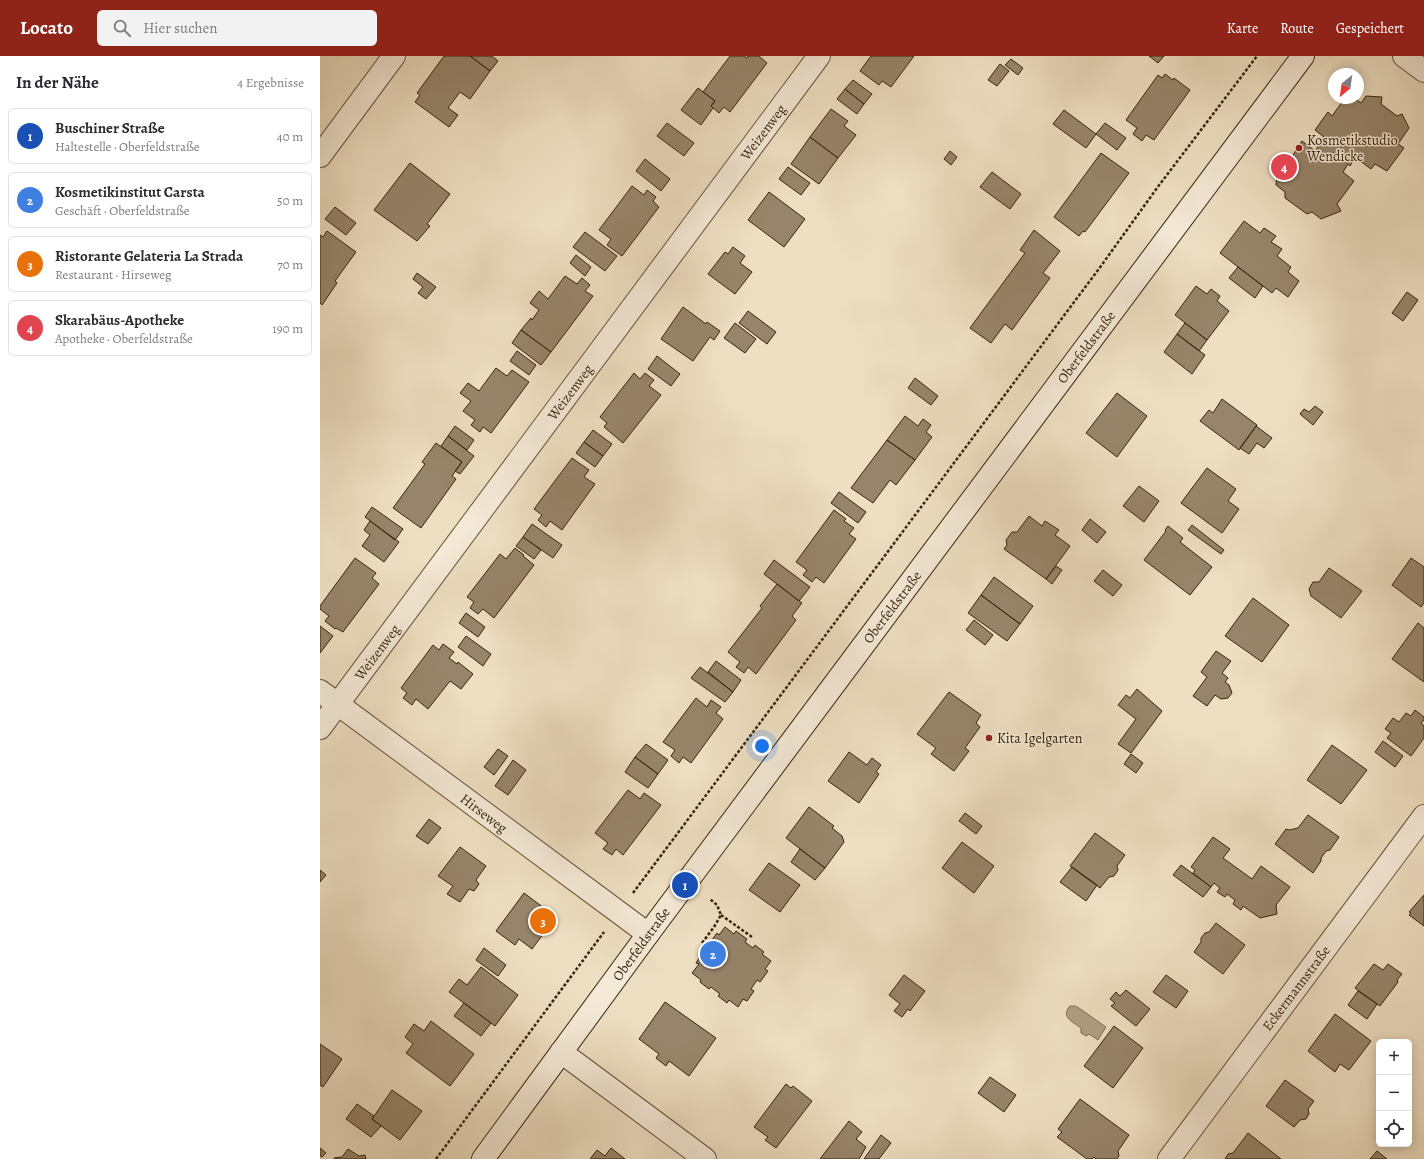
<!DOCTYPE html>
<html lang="de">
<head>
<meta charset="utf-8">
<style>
  body { margin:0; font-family:Alegreya,serif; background:#f2f2f3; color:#2b2b33 }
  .controls { position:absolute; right:12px; bottom:12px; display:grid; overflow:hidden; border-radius:6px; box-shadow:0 2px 10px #0003 }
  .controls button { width:36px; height:36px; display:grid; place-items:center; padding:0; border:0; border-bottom:1px solid #e1e1e2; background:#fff; color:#2b2b33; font:20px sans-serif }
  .compass { position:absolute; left:1008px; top:12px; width:36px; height:36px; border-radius:50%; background:#fff; box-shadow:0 2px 10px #0003; rotate:209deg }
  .you { position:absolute; left:442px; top:690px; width:14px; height:14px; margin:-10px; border:3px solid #fff; border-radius:50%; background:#1a73e8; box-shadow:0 0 0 6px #1a73e833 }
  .badge { display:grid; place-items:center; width:26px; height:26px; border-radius:50%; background:#8f2418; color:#fff; font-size:13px; font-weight:700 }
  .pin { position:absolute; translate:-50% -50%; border:2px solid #fff; box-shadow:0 1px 4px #0006 }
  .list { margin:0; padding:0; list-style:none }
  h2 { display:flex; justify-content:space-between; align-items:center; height:52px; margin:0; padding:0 16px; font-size:17px }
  h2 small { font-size:13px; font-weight:400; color:#7c7c81 }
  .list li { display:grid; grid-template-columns:26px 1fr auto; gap:12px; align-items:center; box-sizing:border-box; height:56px; margin:0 8px 8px; padding:0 8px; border:1px solid #e1e1e2; border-radius:6px }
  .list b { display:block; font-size:15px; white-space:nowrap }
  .list p { margin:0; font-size:13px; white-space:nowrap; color:#7c7c81 }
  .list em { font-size:13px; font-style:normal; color:#7c7c81 }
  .icon { flex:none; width:22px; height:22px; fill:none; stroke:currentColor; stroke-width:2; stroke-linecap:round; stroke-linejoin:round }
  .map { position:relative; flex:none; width:1104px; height:1103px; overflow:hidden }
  header { display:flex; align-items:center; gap:24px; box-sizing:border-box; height:56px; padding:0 20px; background:#8f2418; color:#fff }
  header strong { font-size:19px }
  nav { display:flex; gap:22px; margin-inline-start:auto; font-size:14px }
  .search { width:280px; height:36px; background:#f2f2f3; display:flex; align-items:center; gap:10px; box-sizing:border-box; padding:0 14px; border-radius:6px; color:#7c7c81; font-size:15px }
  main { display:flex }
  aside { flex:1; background:#fff }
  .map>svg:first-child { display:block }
  .water { fill:#b09f84; stroke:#806d54 }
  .building { fill:#97856b; stroke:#38230d }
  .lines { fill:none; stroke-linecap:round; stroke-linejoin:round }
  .street-casing { stroke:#66523a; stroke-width:24 }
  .secondary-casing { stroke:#38230d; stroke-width:24 }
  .path { stroke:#38230d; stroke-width:2.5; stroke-dasharray:3 2; stroke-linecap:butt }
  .street { stroke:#f4ead7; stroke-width:22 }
  .secondary { stroke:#f4ead7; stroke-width:22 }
  .poi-dot { fill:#8f2418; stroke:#f4ead7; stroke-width:1.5 }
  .labels { text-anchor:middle; stroke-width:3; stroke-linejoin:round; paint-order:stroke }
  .street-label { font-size:14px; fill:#38230d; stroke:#f4ead7 }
  .poi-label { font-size:14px; fill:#38230d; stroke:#f4ead7; text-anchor:start }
</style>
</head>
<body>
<header>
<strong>Locato</strong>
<div class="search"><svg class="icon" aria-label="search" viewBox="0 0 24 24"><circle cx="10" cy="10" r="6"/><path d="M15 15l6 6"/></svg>Hier suchen</div>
<nav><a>Karte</a><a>Route</a><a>Gespeichert</a></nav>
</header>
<main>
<aside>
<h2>In der Nähe<small>4 Ergebnisse</small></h2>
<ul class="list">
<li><span class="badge" style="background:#1a4fb4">1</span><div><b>Buschiner Straße</b><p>Haltestelle · Oberfeldstraße</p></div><em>40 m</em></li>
<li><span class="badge" style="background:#3f7fe0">2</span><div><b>Kosmetikinstitut Carsta</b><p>Geschäft · Oberfeldstraße</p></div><em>50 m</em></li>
<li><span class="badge" style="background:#e8710a">3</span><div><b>Ristorante Gelateria La Strada</b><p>Restaurant · Hirseweg</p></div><em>70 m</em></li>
<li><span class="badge" style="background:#e0444e">4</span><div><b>Skarabäus-Apotheke</b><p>Apotheke · Oberfeldstraße</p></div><em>190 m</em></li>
</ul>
</aside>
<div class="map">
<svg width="1104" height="1103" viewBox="0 0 1104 1103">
  <rect width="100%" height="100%" fill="#eedfc2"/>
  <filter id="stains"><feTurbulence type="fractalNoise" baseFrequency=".005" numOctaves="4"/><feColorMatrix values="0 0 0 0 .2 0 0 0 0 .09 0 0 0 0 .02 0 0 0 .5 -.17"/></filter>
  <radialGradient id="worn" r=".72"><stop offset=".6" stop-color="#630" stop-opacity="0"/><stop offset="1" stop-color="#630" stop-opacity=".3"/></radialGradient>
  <path class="water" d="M750 950H755L759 952 786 971 778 984 769 978 766 980 761 977V972C753 966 740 961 750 950Z"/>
  <path class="building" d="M124 0H150L170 15 150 43 140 36 128 52 138 59 129 71 95 46 100 39 97 37Z
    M150 0H172L178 5 170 15Z
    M410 0H424L427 2 428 0H439L447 7 410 56 404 51 399 57 391 50 395 45 383 36Z
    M551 0H594L571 31 562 25 559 29 540 15Z
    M829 0H844L838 7Z
    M691 3 703 12 698 19 685 9Z
    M680 8 689 15 677 30 668 24Z
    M845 18 853 24 854 22 870 34 834 84 826 79 822 85 813 78 817 72 806 64 838 19 842 22Z
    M533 24 552 38 544 48 525 33Z
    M378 32 395 45 391 50 393 52 381 69 361 54Z
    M525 33 544 48 537 58 517 43Z
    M1046 40 1062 41 1061 48 1077 60 1082 58 1089 72 1078 88 1084 92 1067 115 1055 108 1051 113 1035 101 1030 110 1028 108 1023 116 1034 125 1017 148 1021 155 1001 163 992 156 987 158 965 142V136L956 129 958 107 966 110 982 85 995 95 1004 81 995 74 1008 56 1012 60 1025 42H1034L1041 47Z
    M511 53 528 65 524 70 536 79 518 102 490 81Z
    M744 54 776 78 766 92 733 68Z
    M347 67 374 87 364 100 337 80Z
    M785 67 806 82 797 94 776 78Z
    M490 81 518 102 499 128 471 108Z
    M630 95 637 101 631 109 624 103Z
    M781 97 809 117 765 176 763 175 759 180 734 161Z
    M325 103 350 123 341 135 316 115Z
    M90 107 130 138 107 168 110 170 97 185 54 154Z
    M468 111 490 127 481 139 459 123Z
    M672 116 701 138 690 153 660 131Z
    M312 130 324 139 327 134 336 141 333 145 339 151 302 200 287 189 291 183 279 174Z
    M449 136 485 163 464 191 428 164Z
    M15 151 36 167 26 179 5 163Z
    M924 165 940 177 944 172 956 180 951 186 962 193 957 200 971 211 968 216 979 225 968 241 956 232 952 237 900 197Z
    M714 174 740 195 723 217 730 222 692 274 685 268 671 287 650 272 705 197 700 194Z
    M7 175 36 196 15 225 17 227 2 249 0 247V179L3 181Z
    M265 176 297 200 285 215 253 191Z
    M413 191 425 200 420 207 432 216 415 238 388 218 405 196 408 198Z
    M256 199 271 211 265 220 250 207Z
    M918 211 943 230 935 242 909 222Z
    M97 217 116 231 106 243 98 237 103 231 93 223Z
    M245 220 257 228 262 222 270 229 265 235 273 240 231 296 201 274 211 262 212 264 219 254 210 247 219 235 228 243Z
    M876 230 887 238 891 233 900 240 897 245 909 255 887 284 855 259Z
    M1087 236 1098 244 1083 265 1072 257Z
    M363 251 386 268 387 266 400 275 394 284 390 281 373 305 341 283Z
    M428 255 456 276 447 288 419 267Z
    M415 267 436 283 425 297 404 282Z
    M865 267 887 284 879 295 857 278Z
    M201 274 231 296 221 309 192 287Z
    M857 278 885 299 872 318 844 296Z
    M197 295 216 309 209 319 190 305Z
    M337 300 360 318 351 330 328 313Z
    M176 312 187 320 192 314 209 326 171 377 163 371 160 376 151 369 155 364 143 355 151 345 140 337 148 327 159 335Z
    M314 317 320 323 325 317 334 324 329 330 341 339 303 387 284 371 287 367 280 361Z
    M595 322 618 340 611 349 588 332Z
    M797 337 827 360 797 401 766 377Z
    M902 343 937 369 919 394 880 365 889 354 893 357Z
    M995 350 1003 356 993 369 980 358 984 353 989 356Z
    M585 360 598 370 603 363 611 369 606 376 612 381 595 404 567 384Z
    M135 370 154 384 147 394 128 380Z
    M936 370 952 382 944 392 937 387 929 398 920 392Z
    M273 374 292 388 283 400 264 386Z
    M128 380 154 400 140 418 135 415 142 406 121 390Z
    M567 384 595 404 576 429 570 424 553 447 531 432Z
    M264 386 283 400 275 411 256 397Z
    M116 387 142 406 132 420 136 423 101 472 73 452 105 408 102 406Z
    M252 402 269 414 264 421 275 428 242 474 230 465 226 471 218 464 222 459 214 453Z
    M887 412 916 433 908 445 919 453 902 477 861 447Z
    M819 430 839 445 824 466 803 450Z
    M519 436 546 456 538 467 511 447Z
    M52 451 83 473 75 484 45 461Z
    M514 454 526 463 524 465 534 472 529 478 536 483 504 527 496 521 492 526 483 519 487 514 476 506Z
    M709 460 722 470 725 465 739 474 735 479 750 490 726 523 684 493 687 489 686 484 692 476H697Z
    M770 463 786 476 777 487 762 474Z
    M50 465 79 486 64 506 42 490 50 479 44 474Z
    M212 468 242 489 233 502 203 481Z
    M872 469 904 494 901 498 868 474Z
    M848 470 863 482 860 486 892 511 870 539 824 504 846 475 845 474Z
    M203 481 221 494 214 503 196 490Z
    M195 492 204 499 203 500 214 509 174 562 163 553 158 558 150 552 154 546 147 541 180 498 186 503Z
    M35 502 56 517 52 522 59 528 23 576 16 572 15 573 5 565 9 560 0 553V550Z
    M1091 502 1104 511V547L1101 551 1072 529Z
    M454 504 490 531 479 545 444 518Z
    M736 510 742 514 732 528 726 523Z
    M1009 512 1042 535 1021 562 991 540 989 533 993 526H999Z
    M783 514 802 529 793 540 774 525Z
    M674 521 713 550 700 568 661 539Z
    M457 528 482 547 472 560 476 564 436 618 428 611 424 617 416 611 420 606 408 596 442 552 440 550Z
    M661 539 700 568 687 585 648 557Z
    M933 542 969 569 942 606 905 580Z
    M146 557 165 571 158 581 139 567Z
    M654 564 673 579 665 589 646 574Z
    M1098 567 1104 572V626L1072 603Z
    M0 570 13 580 0 597Z
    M146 580 171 598 163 610 138 591Z
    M123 588 134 596 129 602 137 608 138 606 153 618 141 633 130 625 108 653 96 643 92 649 83 642 87 637 81 632 113 589 119 594Z
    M896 595 911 605 902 617 908 622 905 626 909 629 912 637 908 642 901 643 895 639 887 650 873 640 887 621 881 616Z
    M396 605 421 624 413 636 388 616Z
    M380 611 413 636 405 646 371 622Z
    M817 633 842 655 811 697 798 688 816 663 798 649 806 639 810 642Z
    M629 636 661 659 656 667 660 671 645 692 649 695 634 715 611 698 616 692 597 678Z
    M376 642 387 651 391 644 401 651 396 657 403 663 371 707 363 701 359 707 351 700 355 694 343 686Z
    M1095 654 1104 661V664L1101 667 1104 670V682L1091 700 1067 682 1071 677 1065 673 1073 662 1079 666 1086 657 1091 660Z
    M1063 685 1083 700 1075 711 1055 696Z
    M326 688 348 704 338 718 315 701Z
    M1012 689 1047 714 1021 748 987 724Z
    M178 693 188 700 174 719 164 711Z
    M529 696 547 709 552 702 561 709 556 716 559 718 539 747 508 725Z
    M811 698 823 707 816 717 804 708Z
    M315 701 338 718 328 732 305 716Z
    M193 704 206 714 188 739 175 730Z
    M308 734 320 743 324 737 341 749 303 799 296 793 292 799 283 793 288 787 275 777Z
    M489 751 514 770 512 772 522 780 524 786 505 812 466 782Z
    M645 757 662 770 656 778 639 765Z
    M988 759 1019 781 1010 794 1006 795 1001 802V805L993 817 955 788 966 773 969 774 978 772Z
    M109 763 121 772 108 788 96 780Z
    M775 777 805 799 797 810 798 814 794 820 789 821 780 832 750 810Z
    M893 781 910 793 903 802 932 823 941 810 970 831 956 849 957 858 940 862 923 850 921 854 913 848 915 844 907 838 905 841 897 836 900 832 894 827 891 831 873 817 875 814 871 811Z
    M642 786 674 810 654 837 622 812Z
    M140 791 166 810 156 824 159 828 154 835 149 833 140 846 127 838 133 830 118 820Z
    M480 793 505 812 495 824 471 806Z
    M449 807 480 829 460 856 429 834Z
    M861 809 891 831 883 841 853 819Z
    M752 811 777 829 766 845 740 826Z
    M0 814 6 819 0 826Z
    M204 837 236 861 212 893 199 883 195 889 176 875Z
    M1104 839V870L1089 859 1091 857 1089 856Z
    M896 867 925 889 903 918 874 896 881 886V882L885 877 889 876Z
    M405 871 414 878 416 875 427 883 425 886 433 892 435 889 444 896 442 898 451 905 445 913 448 915 440 926 437 924 431 933 434 935 427 945 423 943 418 951 409 944 407 947 398 940 400 938 391 931 389 933 380 926 381 924 372 917 379 908 376 907 383 896 386 898 392 890 389 888 397 877 399 879Z
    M164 892 186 909 178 920 156 904Z
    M1054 908 1063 914 1068 908 1082 918 1077 924 1078 926 1060 950 1035 932Z
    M161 911 198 939 175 970 129 936 139 923 147 929Z
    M584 919 605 935 590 955 588 953 582 961 574 955 580 948 569 939Z
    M846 919 868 935 856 952 833 936Z
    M806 934 830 953 816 970 791 950 795 947 790 943 796 936 800 940Z
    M1038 935 1057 948 1047 963 1028 949Z
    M345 946 396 982 369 1020 349 1005 346 1010 336 1002 339 998 319 983Z
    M144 947 171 967 161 980 134 960Z
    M1015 958 1051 985 1029 1014 1020 1008 1015 1016 988 995Z
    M111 965 154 998 130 1030 86 997 93 988 85 981 94 968 104 975Z
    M794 970 823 992 793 1032 764 1010Z
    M0 988 22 1003 3 1031 0 1029Z
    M670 1021 696 1039 684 1056 658 1037Z
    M965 1024 994 1045 988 1053 989 1058 986 1063 980 1064 974 1071 946 1050Z
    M466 1028 471 1032 473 1030 492 1045 456 1092 445 1084 448 1081 434 1071Z
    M72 1034 102 1055 80 1084 52 1063Z
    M760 1043 809 1079 798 1095 799 1100 797 1103H776L774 1101 772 1103H767L737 1081 742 1076 738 1073Z
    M37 1048 54 1060 52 1063 61 1070 51 1081 26 1063Z
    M529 1065 542 1076 536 1083 546 1091 539 1103H500Z
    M928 1077 961 1103H905L908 1098 913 1097Z
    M561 1079 571 1087 559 1103H544Z
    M0 1092 6 1097 2 1101 0 1100Z
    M291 1092 305 1103H270L277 1094 285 1100Z
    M28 1093 39 1100 45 1099 46 1103H14V1102L22 1101Z
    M1057 1095 1067 1103H1050Z"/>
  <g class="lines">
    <defs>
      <path id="street" d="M1084 0 1104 15
        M0 100 74 0
        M0 635 328 878
        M0 672 499 0
        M241 996 385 1103
        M849 1103 1104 760"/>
      <path id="secondary" d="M163 1103 328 878 983 0"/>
    </defs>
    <use href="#street" class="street-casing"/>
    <use href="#secondary" class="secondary-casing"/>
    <path class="path" d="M313 837 781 210 837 132 937 0
      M401 859 432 881
      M382 887 394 871 401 859 397 849 390 843
      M116 1103 284 876"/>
    <use href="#street" class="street"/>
    <use href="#secondary" class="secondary"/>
  </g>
  <g class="poi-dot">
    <circle cx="979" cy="92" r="4"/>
    <circle cx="669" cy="682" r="4"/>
  </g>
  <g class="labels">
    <g class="street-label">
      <text transform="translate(443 76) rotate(-53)" y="5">Weizenweg</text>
      <text transform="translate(766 291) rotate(-53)" y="5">Oberfeldstraße</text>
      <text transform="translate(250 336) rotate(-53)" y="5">Weizenweg</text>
      <text transform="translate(572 551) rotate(-53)" y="5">Oberfeldstraße</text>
      <text transform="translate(57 596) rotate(-53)" y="5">Weizenweg</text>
      <text transform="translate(164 757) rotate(37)" y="5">Hirseweg</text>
      <text transform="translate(321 888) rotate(-54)" y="5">Oberfeldstraße</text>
      <text transform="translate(976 932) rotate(-53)" y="5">Eckermannstraße</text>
    </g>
    <g class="poi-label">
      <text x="987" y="89">Kosmetikstudio<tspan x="987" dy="16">Wendicke</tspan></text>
      <text x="677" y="687">Kita Igelgarten</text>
    </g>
  </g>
  <rect width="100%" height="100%" filter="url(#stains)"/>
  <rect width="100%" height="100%" fill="url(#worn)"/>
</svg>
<div class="controls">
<button>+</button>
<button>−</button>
<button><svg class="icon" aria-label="locate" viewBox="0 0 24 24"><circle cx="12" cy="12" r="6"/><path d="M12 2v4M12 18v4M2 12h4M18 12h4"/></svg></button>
</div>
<svg class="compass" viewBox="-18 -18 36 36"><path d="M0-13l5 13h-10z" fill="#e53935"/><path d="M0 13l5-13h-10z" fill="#7c7c81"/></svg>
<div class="you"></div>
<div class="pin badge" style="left:365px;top:829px;background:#1a4fb4">1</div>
<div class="pin badge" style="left:393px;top:898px;background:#3f7fe0">2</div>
<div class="pin badge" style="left:223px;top:865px;background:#e8710a">3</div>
<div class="pin badge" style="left:964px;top:111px;background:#e0444e">4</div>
</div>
</main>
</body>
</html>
